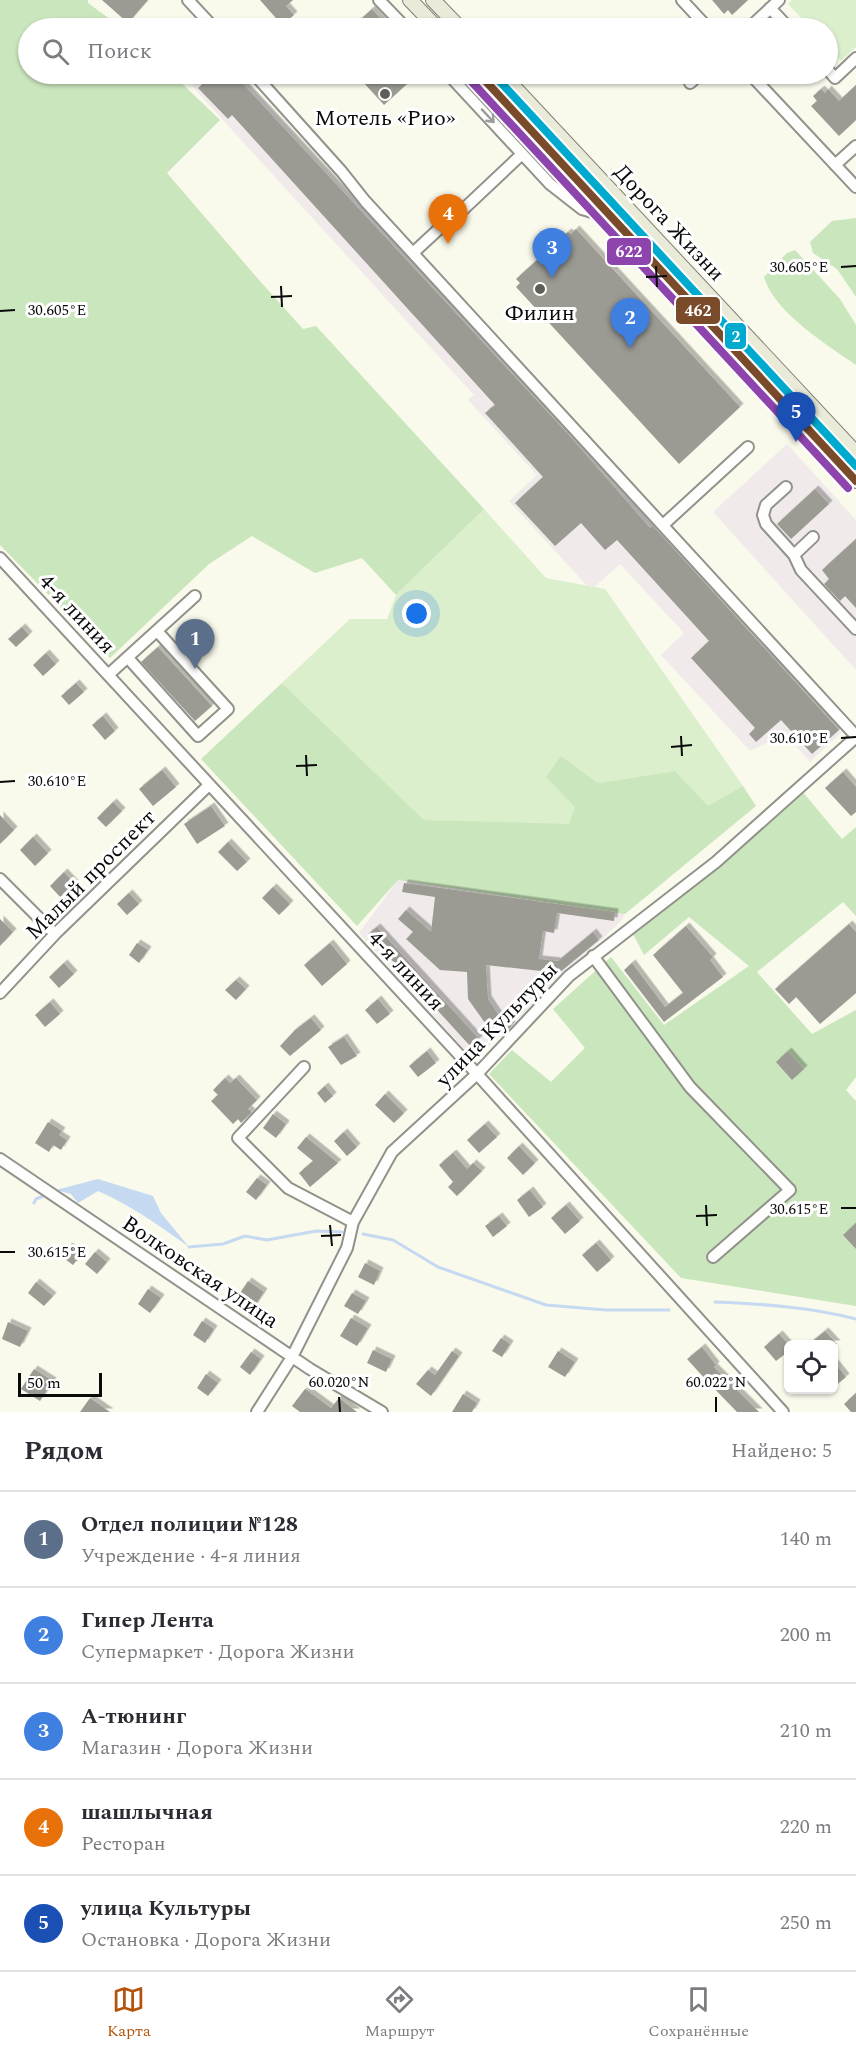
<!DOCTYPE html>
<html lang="ru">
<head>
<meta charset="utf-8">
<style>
  body { margin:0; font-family:Spectral,serif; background:#f7f7f7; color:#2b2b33 }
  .controls { position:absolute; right:18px; bottom:18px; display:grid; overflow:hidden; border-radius:9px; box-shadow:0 2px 4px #0004 }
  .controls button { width:54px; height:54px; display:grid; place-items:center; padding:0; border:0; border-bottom:2px solid #e1e1e2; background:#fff; color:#2b2b33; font:30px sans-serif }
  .scale { position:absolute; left:18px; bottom:15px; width:84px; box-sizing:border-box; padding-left:6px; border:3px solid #0a0a0a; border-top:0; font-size:16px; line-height:21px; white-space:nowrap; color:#0a0a0a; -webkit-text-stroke:4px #fff; paint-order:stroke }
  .you { position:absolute; left:417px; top:614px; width:21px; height:21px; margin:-15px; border:4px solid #fff; border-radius:50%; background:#1a73e8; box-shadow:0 0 0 9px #1a73e833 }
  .badge { display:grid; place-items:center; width:39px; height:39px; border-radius:50%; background:#b45309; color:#fff; font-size:20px; font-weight:700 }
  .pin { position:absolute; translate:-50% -50px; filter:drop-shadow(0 2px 3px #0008) }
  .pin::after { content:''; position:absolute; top:32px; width:21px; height:18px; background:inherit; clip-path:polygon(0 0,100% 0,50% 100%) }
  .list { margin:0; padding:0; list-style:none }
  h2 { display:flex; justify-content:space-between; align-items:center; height:78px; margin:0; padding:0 24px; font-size:26px }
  h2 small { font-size:20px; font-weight:400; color:#7c7c81 }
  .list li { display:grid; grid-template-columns:39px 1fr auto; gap:18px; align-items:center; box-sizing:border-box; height:96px; padding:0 24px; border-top:2px solid #e1e1e2 }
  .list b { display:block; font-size:22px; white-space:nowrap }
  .list p { margin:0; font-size:20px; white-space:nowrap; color:#7c7c81 }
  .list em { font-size:20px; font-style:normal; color:#7c7c81 }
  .icon { flex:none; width:33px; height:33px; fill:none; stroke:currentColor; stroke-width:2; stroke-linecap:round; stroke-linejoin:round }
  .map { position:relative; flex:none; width:856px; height:1412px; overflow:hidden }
  .search { position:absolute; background:#fff; box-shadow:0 2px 4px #0004; left:18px; right:18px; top:18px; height:66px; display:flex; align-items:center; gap:15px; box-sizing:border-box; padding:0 21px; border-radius:33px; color:#7c7c81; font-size:22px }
  .sheet { height:558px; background:#fff }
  nav { display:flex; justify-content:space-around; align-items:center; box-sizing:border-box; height:84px; border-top:2px solid #e1e1e2; background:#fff; font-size:16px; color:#7c7c81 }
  nav a { display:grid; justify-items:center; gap:3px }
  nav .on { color:#b45309 }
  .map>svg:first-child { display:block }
  .industrial { fill:#f0eaea }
  .green { fill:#dbefcd }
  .forest { fill:#cae6bc }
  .water { fill:#c5d9f1 }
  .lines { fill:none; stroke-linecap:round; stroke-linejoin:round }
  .stream { stroke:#c5d9f1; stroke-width:3 }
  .building { fill:#9b9a93; filter:url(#shadow) }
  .minor-casing { stroke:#92928c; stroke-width:14 }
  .major-casing { stroke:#7f7f79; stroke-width:16 }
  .minor { stroke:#fefefc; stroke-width:10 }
  .major { stroke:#eaead8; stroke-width:14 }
  .bus-1-casing { stroke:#fff; stroke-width:12 }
  .bus-2-casing { stroke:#fff; stroke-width:12 }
  .bus-3-casing { stroke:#fff; stroke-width:12 }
  .bus-1 { stroke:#7a4b2a; stroke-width:8 }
  .bus-2 { stroke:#8e44ad; stroke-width:8 }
  .bus-3 { stroke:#00a9ce; stroke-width:8 }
  .oneway { stroke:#9c9c9b }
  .ticks { fill:none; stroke:#0a0a0a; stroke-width:2 }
  .poi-dot { fill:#5e5e59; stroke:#fff; stroke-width:2 }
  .labels { text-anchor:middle; stroke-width:6; stroke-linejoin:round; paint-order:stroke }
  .poi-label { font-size:22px; fill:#0a0a0a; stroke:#fff }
  .street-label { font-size:22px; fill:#0a0a0a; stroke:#fff }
  .ticks-label { font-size:15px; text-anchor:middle; fill:#0a0a0a; stroke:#fff; stroke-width:6; stroke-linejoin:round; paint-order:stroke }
  .line-badge { stroke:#fff; stroke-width:2 }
  .badge-label { font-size:16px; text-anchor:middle; font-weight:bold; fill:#fff }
</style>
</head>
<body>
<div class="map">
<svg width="856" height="1412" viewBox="0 0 856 1412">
  <defs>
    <filter id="shadow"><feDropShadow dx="3.5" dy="-3.5" stdDeviation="0" flood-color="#0004"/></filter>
  </defs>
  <rect width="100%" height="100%" fill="#f9f9ec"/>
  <path class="industrial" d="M206 74H239L842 732 810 762 785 734 750 751 661 655 684 633 620 564 591 590 509 501 537 475 468 400 474 395 192 86Z
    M787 444 856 520V670L713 512Z
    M398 880 625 914 621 921 474 1060 359 933Z"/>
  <path class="green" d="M792 0H856V47L841 61 828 47V28H811L788 4Z
    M484 509 546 578 605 589 743 786 708 807 675 771 598 783 561 756 575 808 569 825 424 820 282 683 350 619H387L396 595Z"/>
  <path class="forest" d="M0 0H88V3L122 28 145 22 148 28H28V74H172L220 120 167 173 259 280 303 329 316 326 484 509 396 595 362 558 315 573 252 536 209 564 110 658 0 545Z
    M856 218V297L837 269 813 253 810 242 832 221Z
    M795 250 840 299 856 325V365C827 345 774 312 764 277L787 253Z
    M282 683 424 820 569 824 575 807 546 777 561 756 598 783 675 771 708 806 743 786 756 806 625 914 398 880 357 926 201 759Z
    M802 791 842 839 856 827V916L843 902 757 972 812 1034 856 1010V1077L846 1090 856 1101V1306L681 1278 489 1074 512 1050 551 1082 585 1048 553 1009 611 957 664 1025 749 966 689 917 644 955 633 934 772 821Z"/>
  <path class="water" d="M98 1179 153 1196 161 1213 189 1247C160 1226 132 1206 98 1191L78 1203 71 1194 56 1190Z"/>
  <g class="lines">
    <path class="stream" d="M34 1203 36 1199 46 1195
      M363 1234 393 1240 438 1267 546 1305 606 1310H669
      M189 1247 223 1244 245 1236 267 1240 316 1231 342 1232
      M715 1302C763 1304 809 1307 856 1319"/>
  </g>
  <path class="building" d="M102 0H148L128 23Z
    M260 0H293L286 6 294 15 282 25Z
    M712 0H748L732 15 728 10 724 14Z
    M372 9 389 28H351Z
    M213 74H234L569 435 650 528 653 526 839 730 812 754 781 720 756 742 749 734 755 728 691 658 709 641 617 540 605 550 581 523 555 546 515 503 543 477 485 413 495 405 232 115 228 119 198 88Z
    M372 74H418L384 105 363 82Z
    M856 85V120L839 136 811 106 817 101 813 96 821 89 825 93 828 89 839 101Z
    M576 229 740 407 679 464 516 287 520 283 516 279 568 232 571 234Z
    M815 489 829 504 791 539 777 524Z
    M856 539V608L845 596 840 601 824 584 829 579 822 570Z
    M22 627 29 635 16 647 8 639Z
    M158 647 212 706 195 721 141 662Z
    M46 653 56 664 43 676 33 665Z
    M76 683 84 692 69 705 61 696Z
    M103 716 115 731 105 740 92 725Z
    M162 770 176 787 153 806 139 789Z
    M843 772 856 787V812L851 816 825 788Z
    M113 802 122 811 106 827 97 818Z
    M211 806 225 826 197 844 184 824Z
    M0 815 14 830 0 844Z
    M33 837 48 853 35 866 20 850Z
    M228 842 247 862 237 871 218 852Z
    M64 872 76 885 62 899 50 886Z
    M404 883 615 912 614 921 557 913 554 933 543 931 539 959 558 961 593 932 599 940 559 973 486 965 488 999 502 1020 506 1016 512 1025 505 1034 498 1024 490 1030 468 999 467 972 440 970 406 939 413 932 398 919 406 910 431 932 435 897 402 892Z
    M273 887 290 904 279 915 262 898Z
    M129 893 139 904 127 915 117 904Z
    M0 919 13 932 0 946Z
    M849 924 856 932V993L820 1024 796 997 789 1004 775 989Z
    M686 926 713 957 710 960 723 977 664 1022 624 970 632 963 665 1007 683 993 653 955Z
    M377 927 479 1039 471 1047 368 934Z
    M137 943 148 950 139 963 129 955Z
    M330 943 347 964 322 986 304 965Z
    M64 963 74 974 59 988 49 977Z
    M236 980 246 989 236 1000 225 990Z
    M378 999 390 1014 377 1024 365 1010Z
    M50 1002 60 1014 45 1027 35 1015Z
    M311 1018 321 1030 290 1056 280 1046 295 1030Z
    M344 1037 357 1056 341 1065 328 1047Z
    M427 1051 436 1063 418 1077 409 1066Z
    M788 1051 804 1069 792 1080 776 1062Z
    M225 1078 230 1083 236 1078 257 1100 248 1109 252 1112 241 1123 238 1119 233 1124 211 1101 218 1095 213 1090Z
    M325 1086 333 1096 325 1103 317 1093Z
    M385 1094 404 1113 394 1123 375 1105Z
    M273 1114 286 1124 276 1138 263 1128Z
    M48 1122 62 1131 59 1135 67 1140 61 1150 53 1145 49 1152 35 1143Z
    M485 1124 497 1137 479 1153 467 1140Z
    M344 1132 357 1147 347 1156 334 1141Z
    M306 1137 338 1163 310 1187 299 1173 313 1161 297 1148Z
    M519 1146 535 1163 523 1175 507 1158Z
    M453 1153 467 1169 473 1163 482 1171 457 1196 448 1187 453 1182 439 1165Z
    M257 1178 267 1185 256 1200 246 1192Z
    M530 1190 543 1207 529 1217 517 1200Z
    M566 1205 580 1221 565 1234 551 1218Z
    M499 1216 507 1226 493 1237 485 1226Z
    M856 1223V1249L843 1235Z
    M596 1243 611 1260 597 1272 582 1255Z
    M69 1246 81 1255 73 1265 61 1256Z
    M95 1252 107 1262 97 1274 85 1264Z
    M365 1263 380 1271 374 1285 358 1277Z
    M248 1281 264 1292 254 1307 238 1296Z
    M36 1282 53 1296 44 1306 28 1293Z
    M148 1289 161 1298 150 1313 138 1304Z
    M352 1293 366 1301 358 1314 344 1306Z
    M351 1318 368 1328 357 1346 340 1336Z
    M202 1321 214 1329 205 1343 193 1335Z
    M8 1322 28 1331 20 1347 2 1339Z
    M825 1331 837 1344H809Z
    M779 1334 789 1345V1351L776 1361 764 1347Z
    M501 1338 510 1344 502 1357 492 1351Z
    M702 1347 716 1365 714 1367 759 1412H737L706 1380 687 1359Z
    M373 1350 392 1359 386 1372 367 1363Z
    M452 1351 459 1356 431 1396 416 1384 428 1370 435 1375Z
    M558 1351 575 1362 565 1377 548 1367Z
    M251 1352 261 1359 250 1375 240 1367Z
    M834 1362 846 1377 834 1387Z
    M34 1369 53 1381 40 1401 21 1389Z
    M206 1374 218 1383 208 1396 197 1388Z
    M305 1389 331 1408 339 1398 357 1412H300L292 1406Z
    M856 1393V1412H851L844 1404Z
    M463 1394 477 1403 472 1412H452Z
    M90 1398 110 1412H80Z"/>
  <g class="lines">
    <defs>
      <path id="minor" d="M188 0 214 28
        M379 0 406 28
        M682 0 708 28
        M770 8 789 28
        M749 28 779 0
        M828 70 835 78 856 58
        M254 74 342 172 365 201 856 736
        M448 74 550 184 582 209 612 218
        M750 74 856 187
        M690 83 700 74
        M835 165 856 146
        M413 253 441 227 453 219 522 154
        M786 487 766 505 763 515 766 524 794 555 801 570 856 629
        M663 525 748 447
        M794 555 813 537
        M0 558 477 1074 783 1412
        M128 658 198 736 228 709 157 631
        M108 675 195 596
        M0 879 55 934
        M593 956 690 1087 790 1190 713 1257
        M0 993 55 934 209 785
        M304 1067 238 1138 288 1188 353 1222
        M0 1159 310 1369 382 1412
        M257 1412 292 1357 347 1248 353 1222 392 1152 477 1074 569 976 716 862 856 737"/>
      <path id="major" d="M410 0 437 28
        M433 0 460 28
        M479 74 856 481
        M502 74 856 453"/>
    </defs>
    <use href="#minor" class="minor-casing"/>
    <use href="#major" class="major-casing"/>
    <use href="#minor" class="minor"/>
    <use href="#major" class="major"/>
    <defs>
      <path id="bus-1" d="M479 74 856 481"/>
      <path id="bus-2" d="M471 81 848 488"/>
      <path id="bus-3" d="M493 74 856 466"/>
    </defs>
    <use href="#bus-1" class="bus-1-casing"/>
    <use href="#bus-2" class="bus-2-casing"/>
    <use href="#bus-3" class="bus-3-casing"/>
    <use href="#bus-1" class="bus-1"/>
    <use href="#bus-2" class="bus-2"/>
    <use href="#bus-3" class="bus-3"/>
  </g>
  <defs><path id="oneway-shaft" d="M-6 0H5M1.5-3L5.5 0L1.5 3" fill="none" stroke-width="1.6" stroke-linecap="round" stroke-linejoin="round" transform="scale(1.5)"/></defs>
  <use class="oneway" href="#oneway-shaft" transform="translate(488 116) rotate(47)"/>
  <path class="ticks" d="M656 266 657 287M841 267 856 266M646 277 667 276M281 286 282 307M271 297 292 296M0 311 15 310M681 736 682 756M841 738 856 737M671 747 692 745M306 755 307 776M296 766 317 765M0 782 15 781M706 1205 707 1226M841 1208H856M696 1216 717 1215M330 1225 332 1246M321 1236 341 1235M0 1252H15M339 1397 340 1412M716 1397V1412"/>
  <g class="poi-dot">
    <circle cx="385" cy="94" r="6"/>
    <circle cx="540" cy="289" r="6"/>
  </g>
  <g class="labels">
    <g class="poi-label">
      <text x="385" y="125">Мотель «Рио»</text>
      <text x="540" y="320">Филин</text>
    </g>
    <g class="street-label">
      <text transform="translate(670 222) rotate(47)" y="8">Дорога Жизни</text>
      <text transform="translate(78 613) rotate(47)" y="8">4-я линия</text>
      <text transform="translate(90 874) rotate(-45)" y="8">Малый проспект</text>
      <text transform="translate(407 970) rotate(47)" y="8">4-я линия</text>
      <text transform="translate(496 1024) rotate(-46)" y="8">улица Культуры</text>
      <text transform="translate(201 1271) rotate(34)" y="8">Волковская улица</text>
    </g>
  </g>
  <g class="ticks-label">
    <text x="799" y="272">30.605°E</text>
    <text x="57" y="315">30.605°E</text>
    <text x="799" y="743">30.610°E</text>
    <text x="57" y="786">30.610°E</text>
    <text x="799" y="1214">30.615°E</text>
    <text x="57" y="1257">30.615°E</text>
    <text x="339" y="1387">60.020°N</text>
    <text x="716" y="1387">60.022°N</text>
  </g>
  <g class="line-badge">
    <rect x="606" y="237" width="46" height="29" rx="6" fill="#8e44ad"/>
    <rect x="675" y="296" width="46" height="29" rx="6" fill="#7a4b2a"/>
    <rect x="724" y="322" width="23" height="28" rx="6" fill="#00a9ce"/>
  </g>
  <g class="badge-label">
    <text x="629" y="257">622</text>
    <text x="698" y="316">462</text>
    <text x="736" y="342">2</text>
  </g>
</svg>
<div class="controls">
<button><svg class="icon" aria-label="locate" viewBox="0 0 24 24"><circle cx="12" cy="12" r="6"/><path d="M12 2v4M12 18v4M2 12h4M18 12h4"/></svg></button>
</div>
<div class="scale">50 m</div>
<div class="you"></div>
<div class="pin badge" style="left:195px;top:669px;background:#5c6f8a">1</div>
<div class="pin badge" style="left:630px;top:348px;background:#3f7fe0">2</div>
<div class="pin badge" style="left:552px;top:278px;background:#3f7fe0">3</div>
<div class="pin badge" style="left:448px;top:244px;background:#e8710a">4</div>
<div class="pin badge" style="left:796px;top:442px;background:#1a4fb4">5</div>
<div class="search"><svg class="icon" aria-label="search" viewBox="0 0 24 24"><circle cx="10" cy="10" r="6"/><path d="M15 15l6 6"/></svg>Поиск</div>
</div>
<section class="sheet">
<h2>Рядом<small>Найдено: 5</small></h2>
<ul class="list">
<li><span class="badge" style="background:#5c6f8a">1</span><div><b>Отдел полиции №128</b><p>Учреждение · 4-я линия</p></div><em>140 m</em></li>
<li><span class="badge" style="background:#3f7fe0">2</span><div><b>Гипер Лента</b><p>Супермаркет · Дорога Жизни</p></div><em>200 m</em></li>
<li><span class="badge" style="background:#3f7fe0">3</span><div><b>А-тюнинг</b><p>Магазин · Дорога Жизни</p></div><em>210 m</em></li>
<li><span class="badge" style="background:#e8710a">4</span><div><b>шашлычная</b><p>Ресторан</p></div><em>220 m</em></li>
<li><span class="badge" style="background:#1a4fb4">5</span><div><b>улица Культуры</b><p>Остановка · Дорога Жизни</p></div><em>250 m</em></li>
</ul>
</section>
<nav>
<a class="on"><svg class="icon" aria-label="map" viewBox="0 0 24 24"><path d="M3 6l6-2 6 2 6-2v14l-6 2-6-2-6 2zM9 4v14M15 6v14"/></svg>Карта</a>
<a><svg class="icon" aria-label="directions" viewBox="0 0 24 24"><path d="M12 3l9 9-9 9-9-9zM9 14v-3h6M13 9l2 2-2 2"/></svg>Маршрут</a>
<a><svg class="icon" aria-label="saved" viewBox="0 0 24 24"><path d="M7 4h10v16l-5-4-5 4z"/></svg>Сохранённые</a>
</nav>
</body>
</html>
